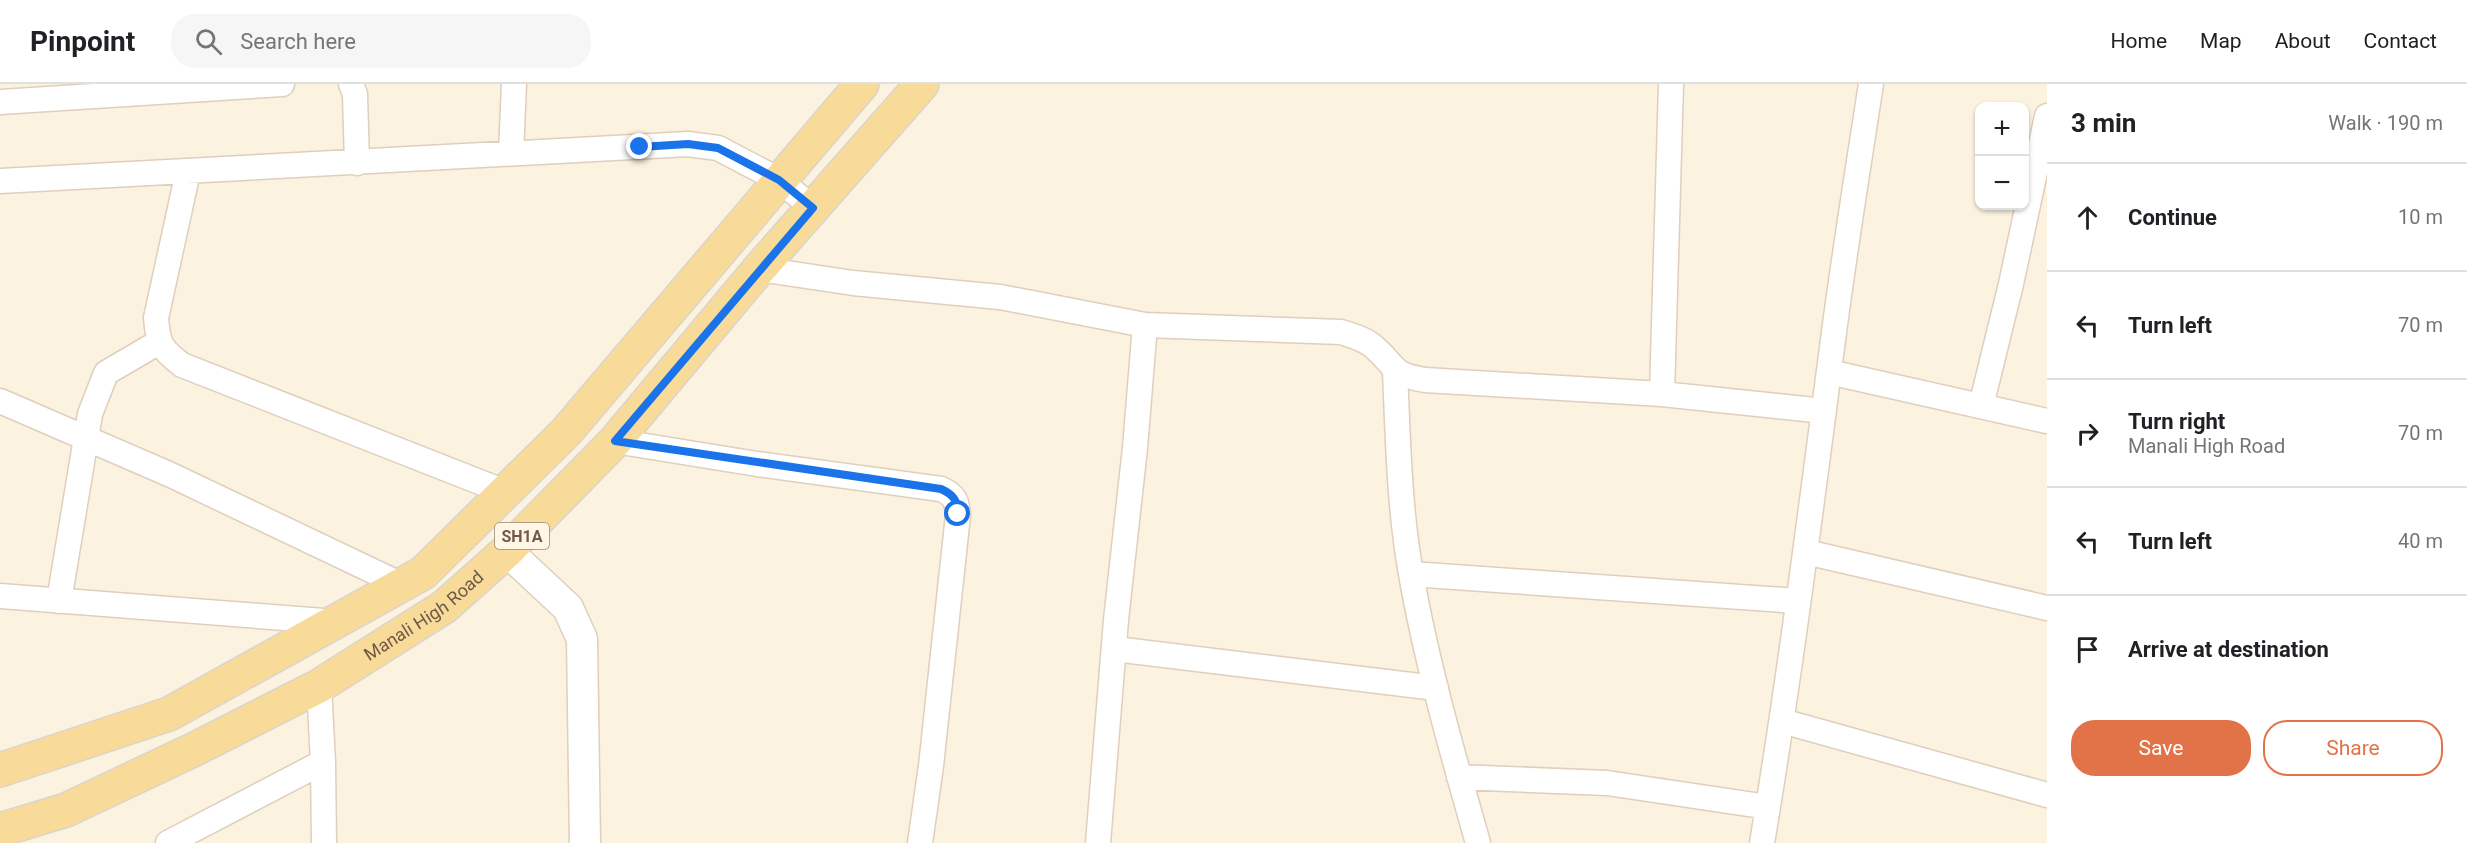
<!DOCTYPE html>
<html lang="en">
<head>
<meta charset="utf-8">
<style>
  body { margin:0; font-family:Roboto,sans-serif; background:#f6f6f6; color:#202124 }
  .controls { position:absolute; right:18px; top:18px; display:grid; overflow:hidden; border-radius:12px; box-shadow:0 2px 4px #0004 }
  .controls button { width:54px; height:54px; display:grid; place-items:center; padding:0; border:0; border-bottom:2px solid #e0e0e0; background:#fff; color:#202124; font:30px sans-serif }
  .stop { position:absolute; width:18px; height:18px; margin:-14px; border:4px solid #1a73e8; border-radius:50%; background:#fff }
  .stop.end { background:#1a73e8; border-color:#fff; box-shadow:0 2px 6px #0008 }
  .list { margin:0; padding:0; list-style:none }
  h2 { display:flex; justify-content:space-between; align-items:center; height:78px; margin:0; padding:0 24px; font-size:26px }
  h2 small { font-size:20px; font-weight:400; color:#757577 }
  .list li { display:grid; grid-template-columns:39px 1fr auto; gap:18px; align-items:center; box-sizing:border-box; height:108px; padding:0 24px; border-top:2px solid #e0e0e0 }
  .list b { display:block; font-size:22px; white-space:nowrap }
  .list p { margin:0; font-size:20px; white-space:nowrap; color:#757577 }
  .list em { font-size:20px; font-style:normal; color:#757577 }
  .actions { display:flex; gap:12px; padding:18px 24px }
  .actions a { flex:1; padding:14px 0; border:2px solid #e27348; border-radius:24px; text-align:center; font-size:21px; color:#e27348 }
  .actions .main { background:#e27348; color:#fff }
  .icon { flex:none; width:33px; height:33px; fill:none; stroke:currentColor; stroke-width:2; stroke-linecap:round; stroke-linejoin:round }
  .map { position:relative; flex:none; width:2047px; height:759px; overflow:hidden }
  header { display:flex; align-items:center; gap:36px; box-sizing:border-box; height:84px; padding:0 30px; background:#fff; border-bottom:2px solid #e0e0e0 }
  header strong { font-size:28px }
  nav { display:flex; gap:33px; margin-inline-start:auto; font-size:21px }
  .search { width:420px; height:54px; background:#f6f6f6; display:flex; align-items:center; gap:15px; box-sizing:border-box; padding:0 21px; border-radius:24px; color:#757577; font-size:22px }
  main { display:flex }
  aside { flex:1; background:#fff }
  .map>svg:first-child { display:block }
  .lines { fill:none; stroke-linecap:round; stroke-linejoin:round }
  .minor-casing { stroke:#dfcfbc; stroke-width:27 }
  .tertiary-casing { stroke:#dfcfbc; stroke-width:33 }
  .primary-casing { stroke:#dad4cf; stroke-width:36 }
  .minor { stroke:#fff; stroke-width:24 }
  .tertiary { stroke:#fff; stroke-width:30 }
  .primary { stroke:#f9db99; stroke-width:33 }
  .route { stroke:#1a73e8; stroke-width:8 }
  .labels { text-anchor:middle; stroke-width:4.5; stroke-linejoin:round; paint-order:stroke }
  .shield { fill:#fff6e5; stroke:#9c8877; stroke-width:1.5 }
  .shield-label { font-size:16px; font-weight:bold; fill:#715948 }
  .street-label { font-size:18px; fill:#715948; stroke:#fff6e5 }
</style>
</head>
<body>
<header>
<strong>Pinpoint</strong>
<div class="search"><svg class="icon" aria-label="search" viewBox="0 0 24 24"><circle cx="10" cy="10" r="6"/><path d="M15 15l6 6"/></svg>Search here</div>
<nav><a>Home</a><a>Map</a><a>About</a><a>Contact</a></nav>
</header>
<main>
<div class="map">
<svg width="2047" height="759" viewBox="0 0 2047 759">
  <rect width="100%" height="100%" fill="#fbf2e0"/>
  <g class="lines">
    <defs>
      <path id="minor" d="M351 0 355 10 357 79
        M0 18 282 0
        M511 69 514 0
        M188 88 156 234C158 260 161 265 182 281L505 408
        M0 97 688 60 718 64 779 96 813 124
        M759 185 853 199 1000 213 1145 241 1135 364 1116 536 1098 759
        M1145 241 1341 248C1353 252 1366 255 1375 264 1398 284 1390 290 1425 296L1662 310 1824 327
        M1395 287C1398 354 1399 423 1411 490 1427 581 1453 671 1478 759
        M1829 288 2047 337
        M1662 310 1671 0
        M0 317 171 391 402 501
        M1981 322 2011 200 2047 32
        M615 357 757 380 941 405C954 411 957 416 958 431L931 682 920 759
        M1806 468 2047 524
        M1411 490 1798 517
        M0 512 336 538
        M59 517 90 330 106 289 159 258
        M1115 565 1436 604
        M319 602 323 678 324 759
        M1782 637 2047 711
        M1459 693 1607 699 1768 723
        M168 759 323 678
        M1762 759C1790 592 1811 424 1833 256 1844 170 1858 85 1871 0"/>
      <path id="tertiary" d="M507 467 568 524 582 555 585 759"/>
      <g id="primary">
        <path d="M0 686 169 630 423 489 566 348 862 0"/>
        <path id="s1" d="M0 746 66 726 195 665 319 602 444 523 507 467 615 357 759 185 922 0"/>
      </g>
    </defs>
    <use href="#minor" class="minor-casing"/>
    <use href="#tertiary" class="tertiary-casing"/>
    <use href="#primary" class="primary-casing"/>
    <use href="#minor" class="minor"/>
    <use href="#tertiary" class="tertiary"/>
    <use href="#primary" class="primary"/>
  </g>
  <g class="lines">
    <path class="route" d="M640 63 688 60 718 64 779 96 813 124 615 357 941 405C954 411 957 416 958 430"/>
  </g>
  <g class="labels">
    <rect class="shield" x="495" y="439" width="54" height="26" rx="4.5"/>
    <g class="shield-label">
      <text x="522" y="458">SH1A</text>
    </g>
    <g class="street-label">
      <text dy="6" stroke="none"><textPath href="#s1" startOffset="477">Manali High Road</textPath></text>
    </g>
  </g>
</svg>
<div class="controls">
<button>+</button>
<button>−</button>
</div>
<div class="stop" style="left:958px;top:430px"></div>
<div class="stop end" style="left:640px;top:63px"></div>
</div>
<aside>
<h2>3 min<small>Walk · 190 m</small></h2>
<ul class="list">
<li><svg class="icon" aria-label="ahead" viewBox="0 0 24 24"><path d="M12 20V5M6 11l6-6 6 6"/></svg><div><b>Continue</b></div><em>10 m</em></li>
<li><svg class="icon" aria-label="left" viewBox="0 0 24 24"><path d="M17 20v-9H6M10 6l-5 5 5 5"/></svg><div><b>Turn left</b></div><em>70 m</em></li>
<li><svg class="icon" aria-label="right" viewBox="0 0 24 24"><path d="M7 20v-9h11M14 6l5 5-5 5"/></svg><div><b>Turn right</b><p>Manali High Road</p></div><em>70 m</em></li>
<li><svg class="icon" aria-label="left" viewBox="0 0 24 24"><path d="M17 20v-9H6M10 6l-5 5 5 5"/></svg><div><b>Turn left</b></div><em>40 m</em></li>
<li><svg class="icon" aria-label="arrive" viewBox="0 0 24 24"><path d="M6 21V4h12l-3 4 3 4H6"/></svg><div><b>Arrive at destination</b></div></li>
</ul>
<div class="actions"><a class="main">Save</a><a>Share</a></div>
</aside>
</main>
</body>
</html>
